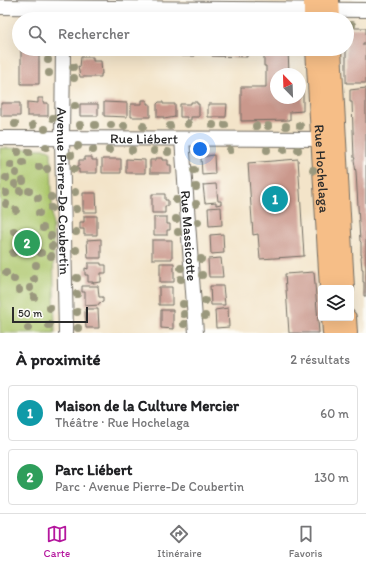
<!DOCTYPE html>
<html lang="fr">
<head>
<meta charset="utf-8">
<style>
  body { margin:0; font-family:Itim,sans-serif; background:#f2f2f2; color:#202124 }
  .controls { position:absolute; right:12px; bottom:12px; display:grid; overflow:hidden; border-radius:4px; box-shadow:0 4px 16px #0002 }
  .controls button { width:36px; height:36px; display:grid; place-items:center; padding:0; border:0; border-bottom:1px solid #e0e0e0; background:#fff; color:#202124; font:20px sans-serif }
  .compass { position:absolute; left:270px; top:68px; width:36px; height:36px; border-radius:50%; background:#fff; box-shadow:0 4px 16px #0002; rotate:337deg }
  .scale { position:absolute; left:12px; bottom:10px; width:76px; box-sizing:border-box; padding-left:4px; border:2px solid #2b2b2b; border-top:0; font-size:11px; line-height:14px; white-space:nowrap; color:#2b2b2b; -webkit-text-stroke:3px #fdfcf7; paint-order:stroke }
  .you { position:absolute; left:200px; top:149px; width:14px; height:14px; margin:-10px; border:3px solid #fff; border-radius:50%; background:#1a73e8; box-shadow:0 0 0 6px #1a73e833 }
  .badge { display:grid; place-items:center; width:26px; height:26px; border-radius:50%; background:#b5179e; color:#fff; font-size:13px; font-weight:700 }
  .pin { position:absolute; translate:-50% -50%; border:2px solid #fff; box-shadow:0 1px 4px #0006 }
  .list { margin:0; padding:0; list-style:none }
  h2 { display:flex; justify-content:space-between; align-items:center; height:52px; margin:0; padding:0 16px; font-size:17px }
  h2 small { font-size:13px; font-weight:400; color:#757577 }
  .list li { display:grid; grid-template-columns:26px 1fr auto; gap:12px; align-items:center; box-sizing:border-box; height:56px; margin:0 8px 8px; padding:0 8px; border:1px solid #e0e0e0; border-radius:4px }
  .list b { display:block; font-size:15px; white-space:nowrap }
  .list p { margin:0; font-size:13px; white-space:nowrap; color:#757577 }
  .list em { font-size:13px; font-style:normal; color:#757577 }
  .icon { flex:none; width:22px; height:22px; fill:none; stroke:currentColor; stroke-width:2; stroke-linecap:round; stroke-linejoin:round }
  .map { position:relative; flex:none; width:366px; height:333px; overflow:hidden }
  .search { position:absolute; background:#fff; box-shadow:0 4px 16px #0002; left:12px; right:12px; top:12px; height:44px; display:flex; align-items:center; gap:10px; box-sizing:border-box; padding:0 14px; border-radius:22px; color:#757577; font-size:15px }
  .sheet { height:180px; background:#fff }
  nav { display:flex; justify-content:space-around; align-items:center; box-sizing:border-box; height:56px; border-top:1px solid #e0e0e0; background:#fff; font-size:11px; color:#757577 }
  nav a { display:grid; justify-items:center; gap:2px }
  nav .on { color:#b5179e }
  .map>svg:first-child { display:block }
  .green { fill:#adc76d; stroke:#6c794c }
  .building { fill:#ca988c }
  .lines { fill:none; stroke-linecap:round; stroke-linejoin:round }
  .minor-casing { stroke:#716c62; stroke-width:16 }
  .major-casing { stroke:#716c62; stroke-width:20 }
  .minor { stroke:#fff; stroke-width:14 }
  .major { stroke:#f6be87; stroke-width:18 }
  .tree { fill:#9a987d }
  .labels { text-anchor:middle; stroke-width:3; stroke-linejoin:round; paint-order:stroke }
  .street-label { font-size:14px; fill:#2b2b2b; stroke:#fdfcf7 }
</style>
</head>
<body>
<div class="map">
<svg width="366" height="333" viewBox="0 0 366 333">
  <rect width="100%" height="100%" fill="#fdfcf7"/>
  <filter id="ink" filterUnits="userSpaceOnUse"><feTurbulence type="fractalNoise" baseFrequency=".025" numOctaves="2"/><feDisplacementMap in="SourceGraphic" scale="8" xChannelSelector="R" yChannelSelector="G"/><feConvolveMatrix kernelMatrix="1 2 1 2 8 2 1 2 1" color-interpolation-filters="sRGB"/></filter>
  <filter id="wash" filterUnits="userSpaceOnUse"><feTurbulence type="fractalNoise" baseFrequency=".012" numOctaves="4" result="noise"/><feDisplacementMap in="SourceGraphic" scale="16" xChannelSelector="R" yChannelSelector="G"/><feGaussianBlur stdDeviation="0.9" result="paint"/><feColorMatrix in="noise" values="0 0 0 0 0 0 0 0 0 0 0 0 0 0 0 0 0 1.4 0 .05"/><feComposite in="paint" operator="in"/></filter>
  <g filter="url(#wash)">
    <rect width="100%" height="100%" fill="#f3e4c9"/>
    <path class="green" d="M0 148 47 149 51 151 55 333H0Z"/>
    <g id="blocks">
      <path class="building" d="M349 28H366V43H363V45H366V83H346V49L347 43H349Z
        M21 49H39V84H21Z
        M118 49H144V51H118Z
        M153 49H177V53H153Z
        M180 49H197V54H195V56H181Z
        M201 49H247V57L212 56V54H201Z
        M251 49H259V51H257V52H251Z
        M264 49H288L289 74H276V98H300V87H303V111L290 112V120L241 121V87H266V66H264Z
        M81 57H93V61H101L102 74H101V77H80L78 66 80 67Z
        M366 88V296H364V282H363V269H362L361 257 362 255H361V242L360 241 356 172 354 160 355 158H354L352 102H350V90Z
        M38 98H43V103H48V116H27V102L38 103Z
        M142 100H147V104H150V117H131V104H142Z
        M104 102 127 103V117L104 116Z
        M159 102H163V104H175V117L164 119V117H157V104Z
        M191 102H197V104H199V117H191V120H187V117H180V104H191Z
        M1 103H20V116H1Z
        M80 104H98V116H80Z
        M208 104H227L226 117H208Z
        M214 155 215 174 202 175 201 157Z
        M85 157H92V160H97V173H79V169H77V166H79V160H85Z
        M156 158H162V160H168V165H171V173H150V160H156Z
        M102 159H121V173H102Z
        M126 159 145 160V173H126Z
        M298 159 304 256 260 259 258 234 253 235 248 163Z
        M216 184 218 201H221V204L216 205V202L205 203 203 185Z
        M83 193H96L97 212H83Z
        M152 194H165V200H168V206H165V213H152Z
        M221 207 222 225 209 226 208 208Z
        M84 216H97V235H84V229H80V222H84Z
        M154 217H167V224H170V230H167V235H154Z
        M223 234 224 253 211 254 210 235Z
        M101 239V258H88L87 240Z
        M152 240H172V259H152Z
        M221 258 223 277H209L208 259Z
        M88 263H101V265H106V273H101V282L93 283V282H88V275H85V268L88 269Z
        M160 263H174V282H160Z
        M314 272 319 333H289L285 274Z
        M82 286H98L99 297H103V302L99 303V305L85 306V292H82Z
        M210 286H223L225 305H211Z
        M159 287H172V305H159Z
        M228 308 229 327 216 328 215 310Z
        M85 309H98L99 328H86Z
        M161 310H173V329L161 328Z"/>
    </g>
  </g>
  <g filter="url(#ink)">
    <use href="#blocks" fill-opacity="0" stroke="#716c62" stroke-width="1"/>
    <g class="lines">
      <defs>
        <g id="minor">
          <path d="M0 7 366 10"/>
          <path id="s1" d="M63 49 62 138 66 333"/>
          <path id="s2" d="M0 138 330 139"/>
          <path id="s3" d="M182 139 196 333"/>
        </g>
        <g id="major">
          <path d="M313 0V19"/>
          <path d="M330 0 331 19"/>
          <path id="s4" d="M315 49 329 288"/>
          <path d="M332 49 345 288"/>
          <path d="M331 318 332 333"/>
          <path d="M347 318 348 333"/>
        </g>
      </defs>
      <use href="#minor" class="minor-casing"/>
      <use href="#major" class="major-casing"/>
      <use href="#minor" class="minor"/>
      <use href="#major" class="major"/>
    </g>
    <g class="tree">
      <circle cx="352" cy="25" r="4"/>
      <circle cx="48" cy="60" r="4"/>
      <circle cx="73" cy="67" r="4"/>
      <circle cx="49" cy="73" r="4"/>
      <circle cx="74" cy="78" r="4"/>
      <circle cx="75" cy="106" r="4"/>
      <circle cx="53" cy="118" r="4"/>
      <circle cx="15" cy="124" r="4"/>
      <circle cx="188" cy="124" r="4"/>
      <circle cx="33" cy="125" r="4"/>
      <circle cx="80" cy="125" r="4"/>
      <circle cx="95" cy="125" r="4"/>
      <circle cx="111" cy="125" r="4"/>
      <circle cx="213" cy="125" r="4"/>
      <circle cx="225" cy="125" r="4"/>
      <circle cx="124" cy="126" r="4"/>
      <circle cx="143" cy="126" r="4"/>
      <circle cx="170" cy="126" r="4"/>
      <circle cx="256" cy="126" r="4"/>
      <circle cx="268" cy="126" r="4"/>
      <circle cx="286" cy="126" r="4"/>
      <circle cx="300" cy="126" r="4"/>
      <circle cx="45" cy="129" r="4"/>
      <circle cx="78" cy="146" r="4"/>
      <circle cx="46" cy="147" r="4"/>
      <circle cx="93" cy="150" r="4"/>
      <circle cx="109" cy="150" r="4"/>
      <circle cx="132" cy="150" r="4"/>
      <circle cx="230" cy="150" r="4"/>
      <circle cx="267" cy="150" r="4"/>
      <circle cx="284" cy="150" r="4"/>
      <circle cx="298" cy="150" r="4"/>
      <circle cx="154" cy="151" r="4"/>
      <circle cx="18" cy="152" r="4"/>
      <circle cx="29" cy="152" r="4"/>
      <circle cx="168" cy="152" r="4"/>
      <circle cx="71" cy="155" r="4"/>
      <circle cx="23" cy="163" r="4"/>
      <circle cx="11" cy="165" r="4"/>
      <circle cx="39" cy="167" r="4"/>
      <circle cx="47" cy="169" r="4"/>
      <circle cx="74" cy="169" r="4"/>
      <circle cx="194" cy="170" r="4"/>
      <circle cx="313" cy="170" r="4"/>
      <circle cx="16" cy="173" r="4"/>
      <circle cx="6" cy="178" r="4"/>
      <circle cx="23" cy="181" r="4"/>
      <circle cx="15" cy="184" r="4"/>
      <circle cx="196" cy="187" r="4"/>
      <circle cx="20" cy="191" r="4"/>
      <circle cx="29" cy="191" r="4"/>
      <circle cx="75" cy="192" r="4"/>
      <circle cx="6" cy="193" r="4"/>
      <circle cx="51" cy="197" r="4"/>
      <circle cx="38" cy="198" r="4"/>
      <circle cx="176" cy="200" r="4"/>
      <circle cx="6" cy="204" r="4"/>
      <circle cx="196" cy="204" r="4"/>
      <circle cx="51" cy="208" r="4"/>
      <circle cx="76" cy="209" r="4"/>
      <circle cx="16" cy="210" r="4"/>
      <circle cx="39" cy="213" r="4"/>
      <circle cx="176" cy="219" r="4"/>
      <circle cx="198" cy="222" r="4"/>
      <circle cx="43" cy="228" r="4"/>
      <circle cx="14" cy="231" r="4"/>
      <circle cx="76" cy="232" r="4"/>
      <circle cx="178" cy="232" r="4"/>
      <circle cx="51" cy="236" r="4"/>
      <circle cx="52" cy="246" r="4"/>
      <circle cx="76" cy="250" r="4"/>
      <circle cx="13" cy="253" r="4"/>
      <circle cx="41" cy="253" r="4"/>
      <circle cx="51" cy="256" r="4"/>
      <circle cx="201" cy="259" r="4"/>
      <circle cx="36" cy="265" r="4"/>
      <circle cx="181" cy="268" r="4"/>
      <circle cx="6" cy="273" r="4"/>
      <circle cx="202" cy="275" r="4"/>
      <circle cx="77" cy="278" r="4"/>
      <circle cx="14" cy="279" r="4"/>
      <circle cx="34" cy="279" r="4"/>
      <circle cx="181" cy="279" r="4"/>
      <circle cx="30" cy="288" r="4"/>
      <circle cx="19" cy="290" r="4"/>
      <circle cx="77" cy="294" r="4"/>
      <circle cx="34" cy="297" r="4"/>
      <circle cx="205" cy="301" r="4"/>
      <circle cx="183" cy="304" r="4"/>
      <circle cx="50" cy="308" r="4"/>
      <circle cx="77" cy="312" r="4"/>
      <circle cx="184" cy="314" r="4"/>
      <circle cx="205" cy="316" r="4"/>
      <circle cx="184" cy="324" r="4"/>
      <circle cx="49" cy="325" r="4"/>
      <circle cx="28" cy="328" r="4"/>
      <circle cx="78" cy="328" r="4"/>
    </g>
  </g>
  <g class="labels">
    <g class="street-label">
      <text dy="5" stroke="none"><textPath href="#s2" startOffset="144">Rue Liébert</textPath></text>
      <text dy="5" stroke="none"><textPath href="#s4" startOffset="120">Rue Hochelaga</textPath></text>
      <text dy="5" stroke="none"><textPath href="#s1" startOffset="142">Avenue Pierre-De Coubertin</textPath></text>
      <text dy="5" stroke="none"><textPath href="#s3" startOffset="97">Rue Massicotte</textPath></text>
    </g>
  </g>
</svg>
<div class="controls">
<button><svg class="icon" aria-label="layers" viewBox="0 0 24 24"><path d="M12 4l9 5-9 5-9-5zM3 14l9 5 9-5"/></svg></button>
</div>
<svg class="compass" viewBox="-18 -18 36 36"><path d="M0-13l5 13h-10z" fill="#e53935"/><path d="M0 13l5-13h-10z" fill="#757577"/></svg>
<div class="scale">50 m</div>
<div class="you"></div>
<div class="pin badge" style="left:275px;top:199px;background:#0f9aa8">1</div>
<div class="pin badge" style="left:27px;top:243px;background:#2e9e5b">2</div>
<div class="search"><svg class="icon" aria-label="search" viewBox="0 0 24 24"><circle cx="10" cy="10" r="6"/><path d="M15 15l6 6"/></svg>Rechercher</div>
</div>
<section class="sheet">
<h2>À proximité<small>2 résultats</small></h2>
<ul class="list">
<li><span class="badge" style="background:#0f9aa8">1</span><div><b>Maison de la Culture Mercier</b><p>Théâtre · Rue Hochelaga</p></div><em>60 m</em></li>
<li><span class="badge" style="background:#2e9e5b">2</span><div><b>Parc Liébert</b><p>Parc · Avenue Pierre-De Coubertin</p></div><em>130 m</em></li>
</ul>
</section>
<nav>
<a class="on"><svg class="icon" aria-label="map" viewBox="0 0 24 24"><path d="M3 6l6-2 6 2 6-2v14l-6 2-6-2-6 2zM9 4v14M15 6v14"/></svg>Carte</a>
<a><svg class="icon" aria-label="directions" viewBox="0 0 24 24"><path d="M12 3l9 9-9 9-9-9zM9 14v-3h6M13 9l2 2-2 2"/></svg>Itinéraire</a>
<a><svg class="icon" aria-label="saved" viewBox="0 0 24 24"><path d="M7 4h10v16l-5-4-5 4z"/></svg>Favoris</a>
</nav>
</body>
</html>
